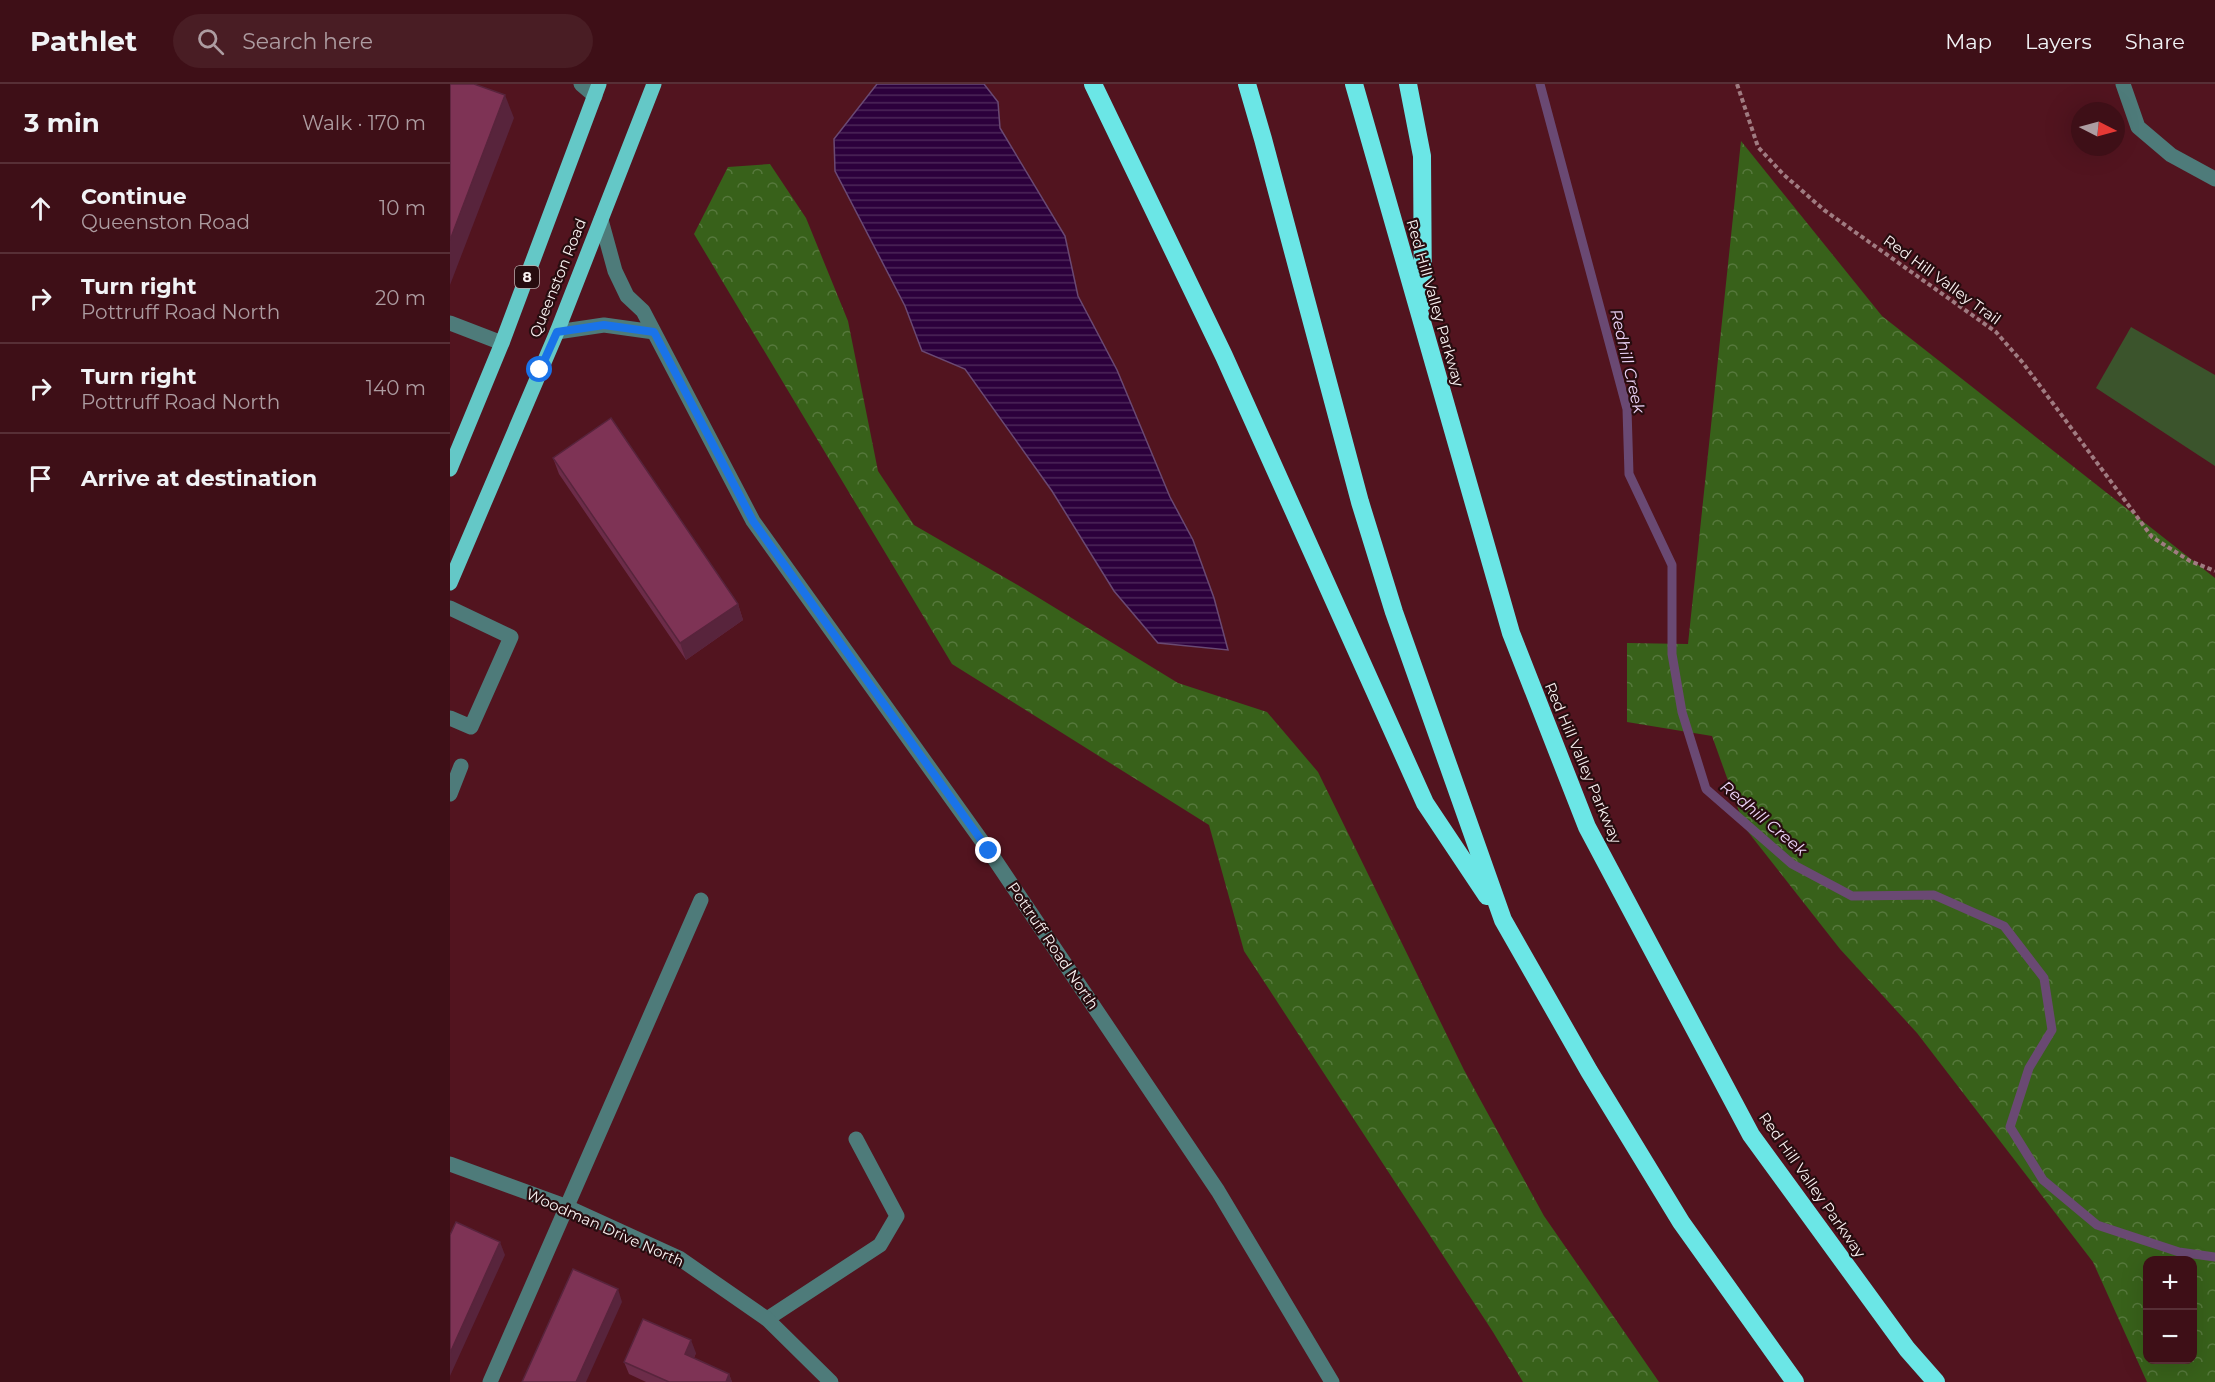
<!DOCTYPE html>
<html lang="en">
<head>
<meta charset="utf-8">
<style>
  body { margin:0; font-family:Montserrat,sans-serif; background:#491d24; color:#f1f3f6 }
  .controls { position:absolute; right:18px; bottom:18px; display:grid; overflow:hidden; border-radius:12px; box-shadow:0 6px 24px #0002 }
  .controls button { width:54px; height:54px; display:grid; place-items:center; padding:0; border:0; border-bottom:2px solid #572f36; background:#3e0f17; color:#f1f3f6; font:30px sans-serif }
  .compass { position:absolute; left:1621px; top:18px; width:54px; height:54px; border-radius:50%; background:#3e0f17; box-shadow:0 6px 24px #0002; rotate:96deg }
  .stop { position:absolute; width:18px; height:18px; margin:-14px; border:4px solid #1a73e8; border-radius:50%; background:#fff }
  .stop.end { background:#1a73e8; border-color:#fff; box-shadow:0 2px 6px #0008 }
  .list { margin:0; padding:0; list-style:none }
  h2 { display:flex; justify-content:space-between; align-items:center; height:78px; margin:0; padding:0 24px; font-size:26px }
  h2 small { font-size:20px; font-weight:400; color:#ad9ca1 }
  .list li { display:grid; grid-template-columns:39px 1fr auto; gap:18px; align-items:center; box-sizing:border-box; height:90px; padding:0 24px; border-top:2px solid #572f36 }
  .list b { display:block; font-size:22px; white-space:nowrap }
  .list p { margin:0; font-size:20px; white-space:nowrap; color:#ad9ca1 }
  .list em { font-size:20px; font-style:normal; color:#ad9ca1 }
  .icon { flex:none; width:33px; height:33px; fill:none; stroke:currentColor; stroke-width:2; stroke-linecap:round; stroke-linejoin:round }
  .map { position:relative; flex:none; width:1765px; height:1298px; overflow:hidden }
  header { display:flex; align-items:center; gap:36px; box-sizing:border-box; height:84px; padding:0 30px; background:#3e0f17; border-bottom:2px solid #572f36 }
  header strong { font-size:28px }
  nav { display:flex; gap:33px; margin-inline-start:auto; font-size:21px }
  .search { width:420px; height:54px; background:#491d24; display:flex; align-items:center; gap:15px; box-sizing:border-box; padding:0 21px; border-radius:33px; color:#ad9ca1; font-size:22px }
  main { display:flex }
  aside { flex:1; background:#3e0f17 }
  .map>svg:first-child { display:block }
  .forest { fill:url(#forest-crowns); fill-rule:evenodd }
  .green { fill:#3b542c }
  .water { fill:url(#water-rules); stroke:#6a4973; stroke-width:1.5 }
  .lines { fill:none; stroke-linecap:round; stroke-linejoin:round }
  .stream { stroke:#6a4973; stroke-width:9 }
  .path { stroke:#a07b81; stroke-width:4; stroke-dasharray:4.5 3; stroke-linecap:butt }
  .service { stroke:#4e7b7a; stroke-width:15 }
  .minor { stroke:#4e7b7a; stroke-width:15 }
  .primary { stroke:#64c8c7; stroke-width:15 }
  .motorway { stroke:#6be6e6; stroke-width:18 }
  .wall { fill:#6c2c49 }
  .shaded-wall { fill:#58243c }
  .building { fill:#7e3355; stroke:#58243c; stroke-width:1.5 }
  .route { stroke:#1a73e8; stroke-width:8 }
  .labels { text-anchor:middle; stroke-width:4.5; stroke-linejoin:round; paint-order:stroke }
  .shield { fill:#270c0f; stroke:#bbadae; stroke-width:1.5 }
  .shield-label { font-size:14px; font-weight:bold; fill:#faf2f2 }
  .street-label { font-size:15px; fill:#faf2f2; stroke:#270c0f }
  .water-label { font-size:16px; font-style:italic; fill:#eed5fa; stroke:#270c0f }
</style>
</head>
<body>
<header>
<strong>Pathlet</strong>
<div class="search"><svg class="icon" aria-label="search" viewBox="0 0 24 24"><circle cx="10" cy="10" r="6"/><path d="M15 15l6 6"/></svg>Search here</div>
<nav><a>Map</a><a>Layers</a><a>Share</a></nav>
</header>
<main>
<aside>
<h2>3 min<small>Walk · 170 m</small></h2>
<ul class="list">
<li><svg class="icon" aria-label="ahead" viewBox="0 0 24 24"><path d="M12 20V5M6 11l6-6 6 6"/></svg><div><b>Continue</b><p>Queenston Road</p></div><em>10 m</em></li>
<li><svg class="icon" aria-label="right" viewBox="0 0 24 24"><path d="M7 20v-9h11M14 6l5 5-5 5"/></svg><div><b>Turn right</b><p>Pottruff Road North</p></div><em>20 m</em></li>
<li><svg class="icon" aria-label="right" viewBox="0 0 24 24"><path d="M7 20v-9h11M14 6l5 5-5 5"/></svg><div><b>Turn right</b><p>Pottruff Road North</p></div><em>140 m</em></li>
<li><svg class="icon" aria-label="arrive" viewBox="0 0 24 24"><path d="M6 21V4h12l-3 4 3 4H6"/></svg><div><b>Arrive at destination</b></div></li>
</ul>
</aside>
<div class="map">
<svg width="1765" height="1298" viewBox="0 0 1765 1298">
  <defs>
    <pattern id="forest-crowns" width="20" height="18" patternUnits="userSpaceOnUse" patternTransform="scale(1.5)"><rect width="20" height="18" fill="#38611a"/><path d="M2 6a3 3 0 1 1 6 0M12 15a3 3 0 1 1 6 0" fill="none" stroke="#56783c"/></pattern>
    <pattern id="water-rules" width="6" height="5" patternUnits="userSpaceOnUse" patternTransform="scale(1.5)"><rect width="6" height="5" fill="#2c003c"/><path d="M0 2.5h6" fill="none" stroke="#4c2659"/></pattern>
  </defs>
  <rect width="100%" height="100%" fill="#52141f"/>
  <path class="forest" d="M1291 57 1432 232 1765 494V1298H1697L1643 1178 1467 949 1390 865 1295 744 1262 652 1177 638V559L1238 560ZM1698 1176H1742V1276H1698Z
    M320 80 356 134 398 237 428 387 464 441 571 503 728 599 817 628 868 688 1014 986 1094 1132 1209 1298H1073L1043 1248 794 867 759 741 502 580 244 150 278 83Z"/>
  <path class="green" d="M1681 243 1765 291V382L1646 304Z"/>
  <path class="water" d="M427 0H534L548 18 550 44 615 152 628 212 667 286 720 413 743 456 764 514 778 566 708 559 664 507 602 407 515 285 472 267 455 222 385 87 384 55Z"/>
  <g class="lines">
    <path class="stream" d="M1090 0 1177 325 1179 390 1222 481V570L1232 628 1256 705 1342 780 1402 812 1484 811 1554 842 1594 894 1602 946 1579 984 1560 1043 1593 1096 1647 1141 1729 1168 1765 1173"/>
    <path class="path" d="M1287 0 1308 63 1333 90 1374 126 1546 248 1573 279 1702 453 1740 477 1765 487"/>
    <path class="service" d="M0 239 52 259
      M0 524 61 553 21 643 0 634
      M0 710 11 682
      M317 1235 430 1161 447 1132 406 1055
      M40 1298 251 816"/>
    <path class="minor" d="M131 0 145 12
      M1673 0 1688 43 1721 71 1765 95
      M151 136 165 187 177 212 193 227 303 437 539 767 768 1107 882 1298
      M107 248 154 241 204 248
      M0 1080 115 1122 229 1174 317 1235 381 1298"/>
    <path class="primary" d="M0 385 52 259 149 0
      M0 499 107 248 204 0"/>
    <path class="motorway" d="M643 0 774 272 975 719 1037 812
      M797 0 813 55 910 418 944 528 1053 836 1139 987 1231 1138 1345 1298
      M904 0 1061 549 1137 743 1301 1051 1457 1265 1486 1298
      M958 0 972 72 973 219"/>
  </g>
  <path class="wall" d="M103 374 288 520 293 536 236 576 109 390Z
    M246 1269 244 1274 279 1290 282 1298H196L179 1290 174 1278Z"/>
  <path class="shaded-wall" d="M55 11 64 34 0 201V156Z
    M288 520 293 536 236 576 230 559Z
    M50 1158 55 1171 0 1292V1269Z
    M168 1205 172 1218 136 1298H126Z
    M241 1256 246 1269 240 1282 235 1270Z
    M279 1290 282 1298H276Z"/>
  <path class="building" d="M0 0H24L55 11 0 156Z
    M161 334 288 520 230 559 103 374Z
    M6 1138 50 1158 0 1269V1151Z
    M123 1185 168 1205 126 1298H72Z
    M193 1235 241 1256 235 1270 279 1290 276 1298H219L174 1278Z"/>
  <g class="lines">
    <path class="route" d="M90 286 107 248 154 241 204 248 303 437 539 767"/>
  </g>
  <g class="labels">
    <rect class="shield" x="65" y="182" width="24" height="22" rx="4.5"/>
    <g class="shield-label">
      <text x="77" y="198">8</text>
    </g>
    <g class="street-label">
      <text transform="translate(108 194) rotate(-68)" y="5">Queenston Road</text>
      <text transform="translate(1492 196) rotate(36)" y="5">Red Hill Valley Trail</text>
      <text transform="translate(985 219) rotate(74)" y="5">Red Hill Valley Parkway</text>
      <text transform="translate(1133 679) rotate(67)" y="5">Red Hill Valley Parkway</text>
      <text transform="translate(603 862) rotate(56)" y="5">Pottruff Road North</text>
      <text transform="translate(1362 1101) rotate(55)" y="5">Red Hill Valley Parkway</text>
      <text transform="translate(155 1144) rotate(24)" y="5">Woodman Drive North</text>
    </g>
    <g class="water-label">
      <text transform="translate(1178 277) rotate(77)" y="6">Redhill Creek</text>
      <text transform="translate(1314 734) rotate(40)" y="6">Redhill Creek</text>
    </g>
  </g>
</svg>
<div class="controls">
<button>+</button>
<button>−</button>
</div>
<svg class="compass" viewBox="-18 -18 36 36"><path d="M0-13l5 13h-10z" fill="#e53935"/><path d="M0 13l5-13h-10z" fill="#ad9ca1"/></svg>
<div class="stop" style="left:90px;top:286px"></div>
<div class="stop end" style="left:539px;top:767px"></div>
</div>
</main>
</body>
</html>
